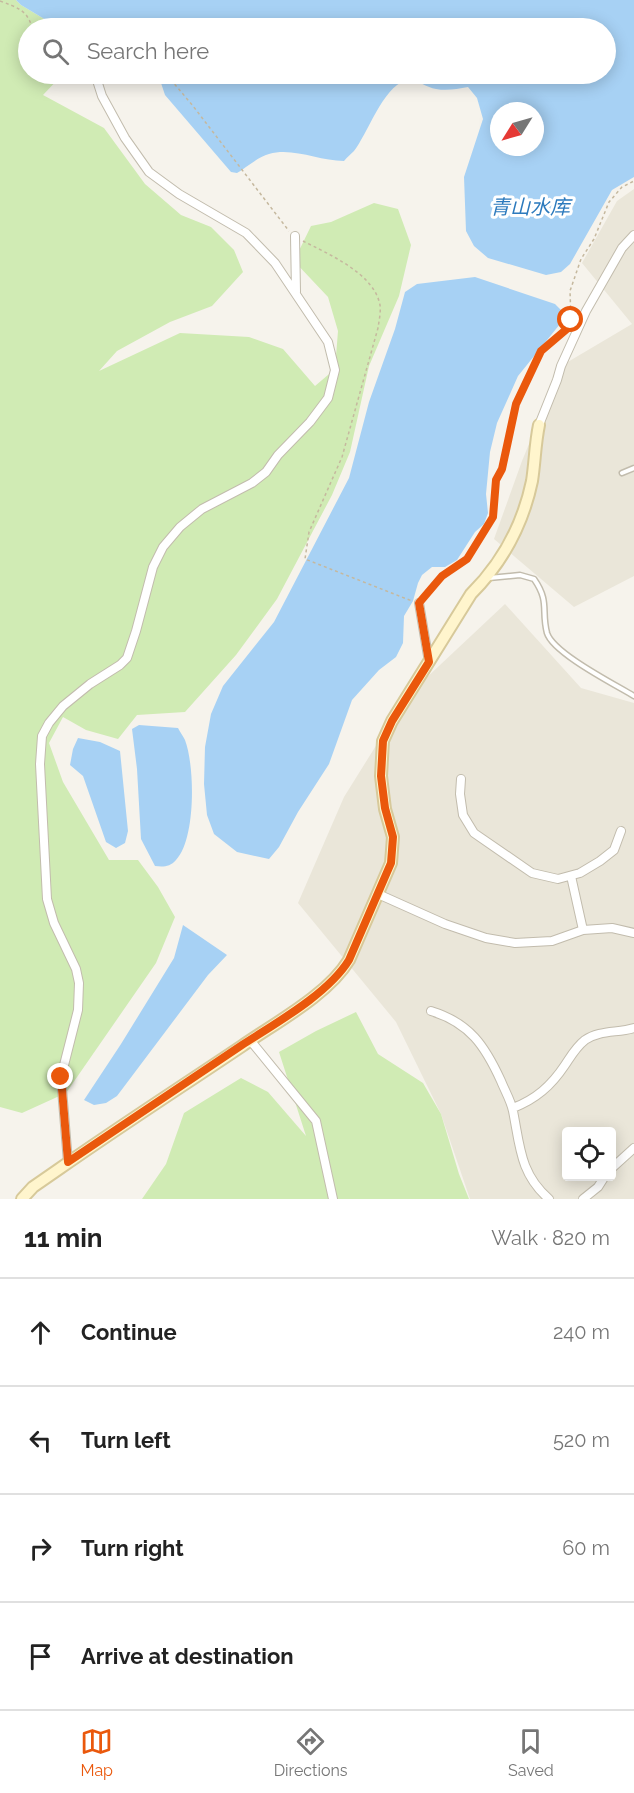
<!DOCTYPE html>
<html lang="en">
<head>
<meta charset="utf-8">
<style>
  body { margin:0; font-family:Raleway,"Noto Sans SC",sans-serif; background:#f2f2f2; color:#222 }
  .controls { position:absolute; right:18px; bottom:18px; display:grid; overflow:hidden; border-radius:6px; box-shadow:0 3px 15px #0003 }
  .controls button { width:54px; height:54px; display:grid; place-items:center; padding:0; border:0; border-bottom:2px solid #e0e0e0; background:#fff; color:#222; font:30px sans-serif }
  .compass { position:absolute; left:490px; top:102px; width:54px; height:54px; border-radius:50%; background:#fff; box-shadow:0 3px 15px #0003; rotate:233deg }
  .stop { position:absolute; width:18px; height:18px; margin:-14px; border:4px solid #ea580c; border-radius:50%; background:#fff }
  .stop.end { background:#ea580c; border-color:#fff; box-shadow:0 2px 6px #0008 }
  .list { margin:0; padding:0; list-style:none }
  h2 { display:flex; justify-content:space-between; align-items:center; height:78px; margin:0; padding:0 24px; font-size:26px }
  h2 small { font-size:20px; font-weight:400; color:#767676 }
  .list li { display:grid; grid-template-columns:39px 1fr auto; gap:18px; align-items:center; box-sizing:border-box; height:108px; padding:0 24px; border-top:2px solid #e0e0e0 }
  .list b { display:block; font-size:22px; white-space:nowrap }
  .list em { font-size:20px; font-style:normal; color:#767676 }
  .icon { flex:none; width:33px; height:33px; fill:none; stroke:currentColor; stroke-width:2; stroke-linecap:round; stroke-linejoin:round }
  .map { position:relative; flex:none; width:634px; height:1199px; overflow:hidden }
  .search { position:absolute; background:#fff; box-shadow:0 3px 15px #0003; left:18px; right:18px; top:18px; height:66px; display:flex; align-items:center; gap:15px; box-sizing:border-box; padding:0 21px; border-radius:33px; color:#767676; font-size:22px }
  .sheet { height:510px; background:#fff }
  nav { display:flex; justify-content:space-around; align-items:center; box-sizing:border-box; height:84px; border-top:2px solid #e0e0e0; background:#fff; font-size:16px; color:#767676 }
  nav a { display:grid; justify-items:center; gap:3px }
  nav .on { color:#ea580c }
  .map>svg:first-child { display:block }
  .residential { fill:#eae6d9; fill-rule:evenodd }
  .green { fill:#d0ebb4 }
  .water { fill:#a7d1f4; fill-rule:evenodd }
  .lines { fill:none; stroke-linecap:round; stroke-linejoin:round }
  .lane-casing { stroke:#c2bcad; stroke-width:7 }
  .street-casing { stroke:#c2bcad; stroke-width:10 }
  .secondary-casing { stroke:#d7c99a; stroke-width:14 }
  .path { stroke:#c5b89e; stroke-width:1.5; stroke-dasharray:3 3; stroke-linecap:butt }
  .lane { stroke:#fff; stroke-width:4 }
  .street { stroke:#fff; stroke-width:8 }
  .secondary { stroke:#fff5cd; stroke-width:10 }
  .route { stroke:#ea580c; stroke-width:8 }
  .labels { text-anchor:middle; stroke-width:6; stroke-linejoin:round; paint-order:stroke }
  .water-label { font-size:20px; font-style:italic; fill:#2c7abd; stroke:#fff }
</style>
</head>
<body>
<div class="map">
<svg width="634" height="1199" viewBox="0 0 634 1199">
  <rect width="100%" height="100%" fill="#f6f3ec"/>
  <path class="residential" d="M634 189V576L574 607 494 539 522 461 561 366 632 324 582 263 617 201Z
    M505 604 581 688 634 703V1199H470L441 1114 396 1022 298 903 344 797 407 696ZM566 1132H612V1176H566Z"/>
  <path class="green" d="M0 0H16L21 5 46 20 64 18 86 28H28V74H63L43 95 104 128 145 184 181 215 211 227 234 250 243 272 212 306 170 322 117 351 99 371 180 333 249 337 283 349 315 386 335 369 338 331 328 297 294 261 311 226 331 222 374 203 398 209 411 245 399 296 369 366 350 452 332 495 277 599 236 655 185 712 137 715 118 739 86 730 63 717 49 743 63 782 109 860H138L158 887 175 917 156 963 66 1093 22 1113 0 1107Z
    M356 1012 378 1054 423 1083 441 1114 459 1174 469 1199H142L166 1164 184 1113 241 1078 268 1092 306 1136 279 1052 316 1031Z"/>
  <path class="water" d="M16 0H634V177L612 190 570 264 561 272 546 275 488 258 474 246 466 231 464 177 483 119 477 98 468 87C457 89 447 91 436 89 425 87 417 78 405 81 383 87 367 135 354 151 351 154 347 157 344 161 319 161 293 147 269 154 258 157 247 167 237 173L231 172 165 95 158 74H606V28H86L64 18 46 20 21 5ZM499 111H535V147H499Z
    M475 277 555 304 562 311 560 324 518 376 497 423 490 452 486 494 488 513 484 524 475 532 457 560 445 567H432L422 575 418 583 413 601 404 616 403 643 396 657 379 670 352 700 329 764 298 812 279 847 269 859 237 852 214 834 207 815 204 784 205 747 211 714 223 686 274 622 349 478 369 402 395 329 405 292 417 284Z
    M139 725 178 728C180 732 183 736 185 740 195 766 196 839 176 860 170 867 163 867 155 866L141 839 137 769 132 729Z
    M78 738 100 742 120 751 128 831 125 843 116 848 106 842 83 776 70 765 73 749Z
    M183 925 227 955 208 975 117 1096 106 1103 94 1105 84 1100 121 1044 174 958Z"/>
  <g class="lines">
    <defs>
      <path id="lane" d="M622 473 634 468
        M489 578 520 575 534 579C550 602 541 610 547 633 553 653 614 684 634 696"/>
      <path id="street" d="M295 236 296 292
        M539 425 557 380 561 366 586 311 622 248 634 235
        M419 603 429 662
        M461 779 460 794 463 815 474 833 532 873 558 879 580 873 600 861 614 850 621 831
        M571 876 583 930
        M378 894 445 924 486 938 515 943 552 941 583 930 612 928 634 933
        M431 1011C470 1023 485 1046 501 1081 505 1091 511 1101 513 1111 520 1146 520 1174 549 1199
        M250 1040 316 1121 333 1199
        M513 1108C536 1099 551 1086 565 1065 571 1056 576 1047 585 1040 599 1030 618 1033 634 1028
        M68 1162 61 1077 78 1010 79 983 76 969 54 923 47 899 40 764 42 736 49 723 63 706 90 684 120 665 127 658 136 631 153 567 163 547 180 527 202 509 252 483 266 472 278 455 310 422 328 398 335 370 328 342 275 263 246 233 179 194 149 172 125 138 102 96 95 74
        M612 1168 634 1148
        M583 1199 598 1187 605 1176"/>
      <path id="secondary" d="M22 1199 33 1187 59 1169C119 1127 181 1087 242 1046 275 1023 328 995 349 960L391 863 393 837 385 809 381 776 383 741 392 721 471 594C502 563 523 524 532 481 535 462 535 444 539 425"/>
    </defs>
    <use href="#lane" class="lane-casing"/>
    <use href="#street" class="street-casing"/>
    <use href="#secondary" class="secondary-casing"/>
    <path class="path" d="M0 1C16 7 28 10 32 28
      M160 74 172 81 193 106 289 231
      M303 241C328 254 374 273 380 305 381 312 379 321 378 328L342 457 309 532 305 559 412 601
      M425 596 442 576 467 559 493 517 497 480 502 469 516 404 541 351 568 328 571 320 570 291 581 259 594 239 609 202 622 187 634 181"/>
    <use href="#lane" class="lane"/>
    <use href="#street" class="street"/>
    <use href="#secondary" class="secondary"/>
  </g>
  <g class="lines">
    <path class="route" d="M61 1077 68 1162C126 1123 184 1084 242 1045 276 1023 328 994 349 960L391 863 393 837 385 808 381 776 383 741 392 721 429 662 419 603 442 576 467 559 493 517 496 480 502 469 516 404 541 351 568 328 571 320"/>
  </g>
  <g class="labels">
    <g class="water-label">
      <text x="530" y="214">青山水库</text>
    </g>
  </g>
</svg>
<div class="controls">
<button><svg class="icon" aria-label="locate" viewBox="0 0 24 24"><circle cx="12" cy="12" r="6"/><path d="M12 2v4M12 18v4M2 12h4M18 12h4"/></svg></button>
</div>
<svg class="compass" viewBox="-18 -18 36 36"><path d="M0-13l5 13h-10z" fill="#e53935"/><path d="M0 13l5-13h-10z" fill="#767676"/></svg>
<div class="stop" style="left:571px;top:320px"></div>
<div class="stop end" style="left:61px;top:1077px"></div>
<div class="search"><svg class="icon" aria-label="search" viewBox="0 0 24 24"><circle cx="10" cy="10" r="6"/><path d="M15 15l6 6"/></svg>Search here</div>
</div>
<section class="sheet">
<h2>11 min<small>Walk · 820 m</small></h2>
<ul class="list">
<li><svg class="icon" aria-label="ahead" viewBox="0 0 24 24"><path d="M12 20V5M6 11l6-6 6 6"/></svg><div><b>Continue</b></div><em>240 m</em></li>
<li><svg class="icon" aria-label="left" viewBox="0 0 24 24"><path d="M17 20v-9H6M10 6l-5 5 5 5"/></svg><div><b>Turn left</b></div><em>520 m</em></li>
<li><svg class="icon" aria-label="right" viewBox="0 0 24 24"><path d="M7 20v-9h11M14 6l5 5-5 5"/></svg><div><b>Turn right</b></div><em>60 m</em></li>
<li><svg class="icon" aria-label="arrive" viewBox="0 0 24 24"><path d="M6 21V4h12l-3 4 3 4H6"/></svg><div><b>Arrive at destination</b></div></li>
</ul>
</section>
<nav>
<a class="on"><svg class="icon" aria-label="map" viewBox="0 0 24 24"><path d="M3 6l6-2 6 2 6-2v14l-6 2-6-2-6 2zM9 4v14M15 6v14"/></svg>Map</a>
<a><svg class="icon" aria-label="directions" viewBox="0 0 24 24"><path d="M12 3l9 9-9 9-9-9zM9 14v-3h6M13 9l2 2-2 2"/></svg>Directions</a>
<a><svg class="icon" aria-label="saved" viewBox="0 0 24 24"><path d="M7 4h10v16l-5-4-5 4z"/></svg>Saved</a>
</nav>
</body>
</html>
